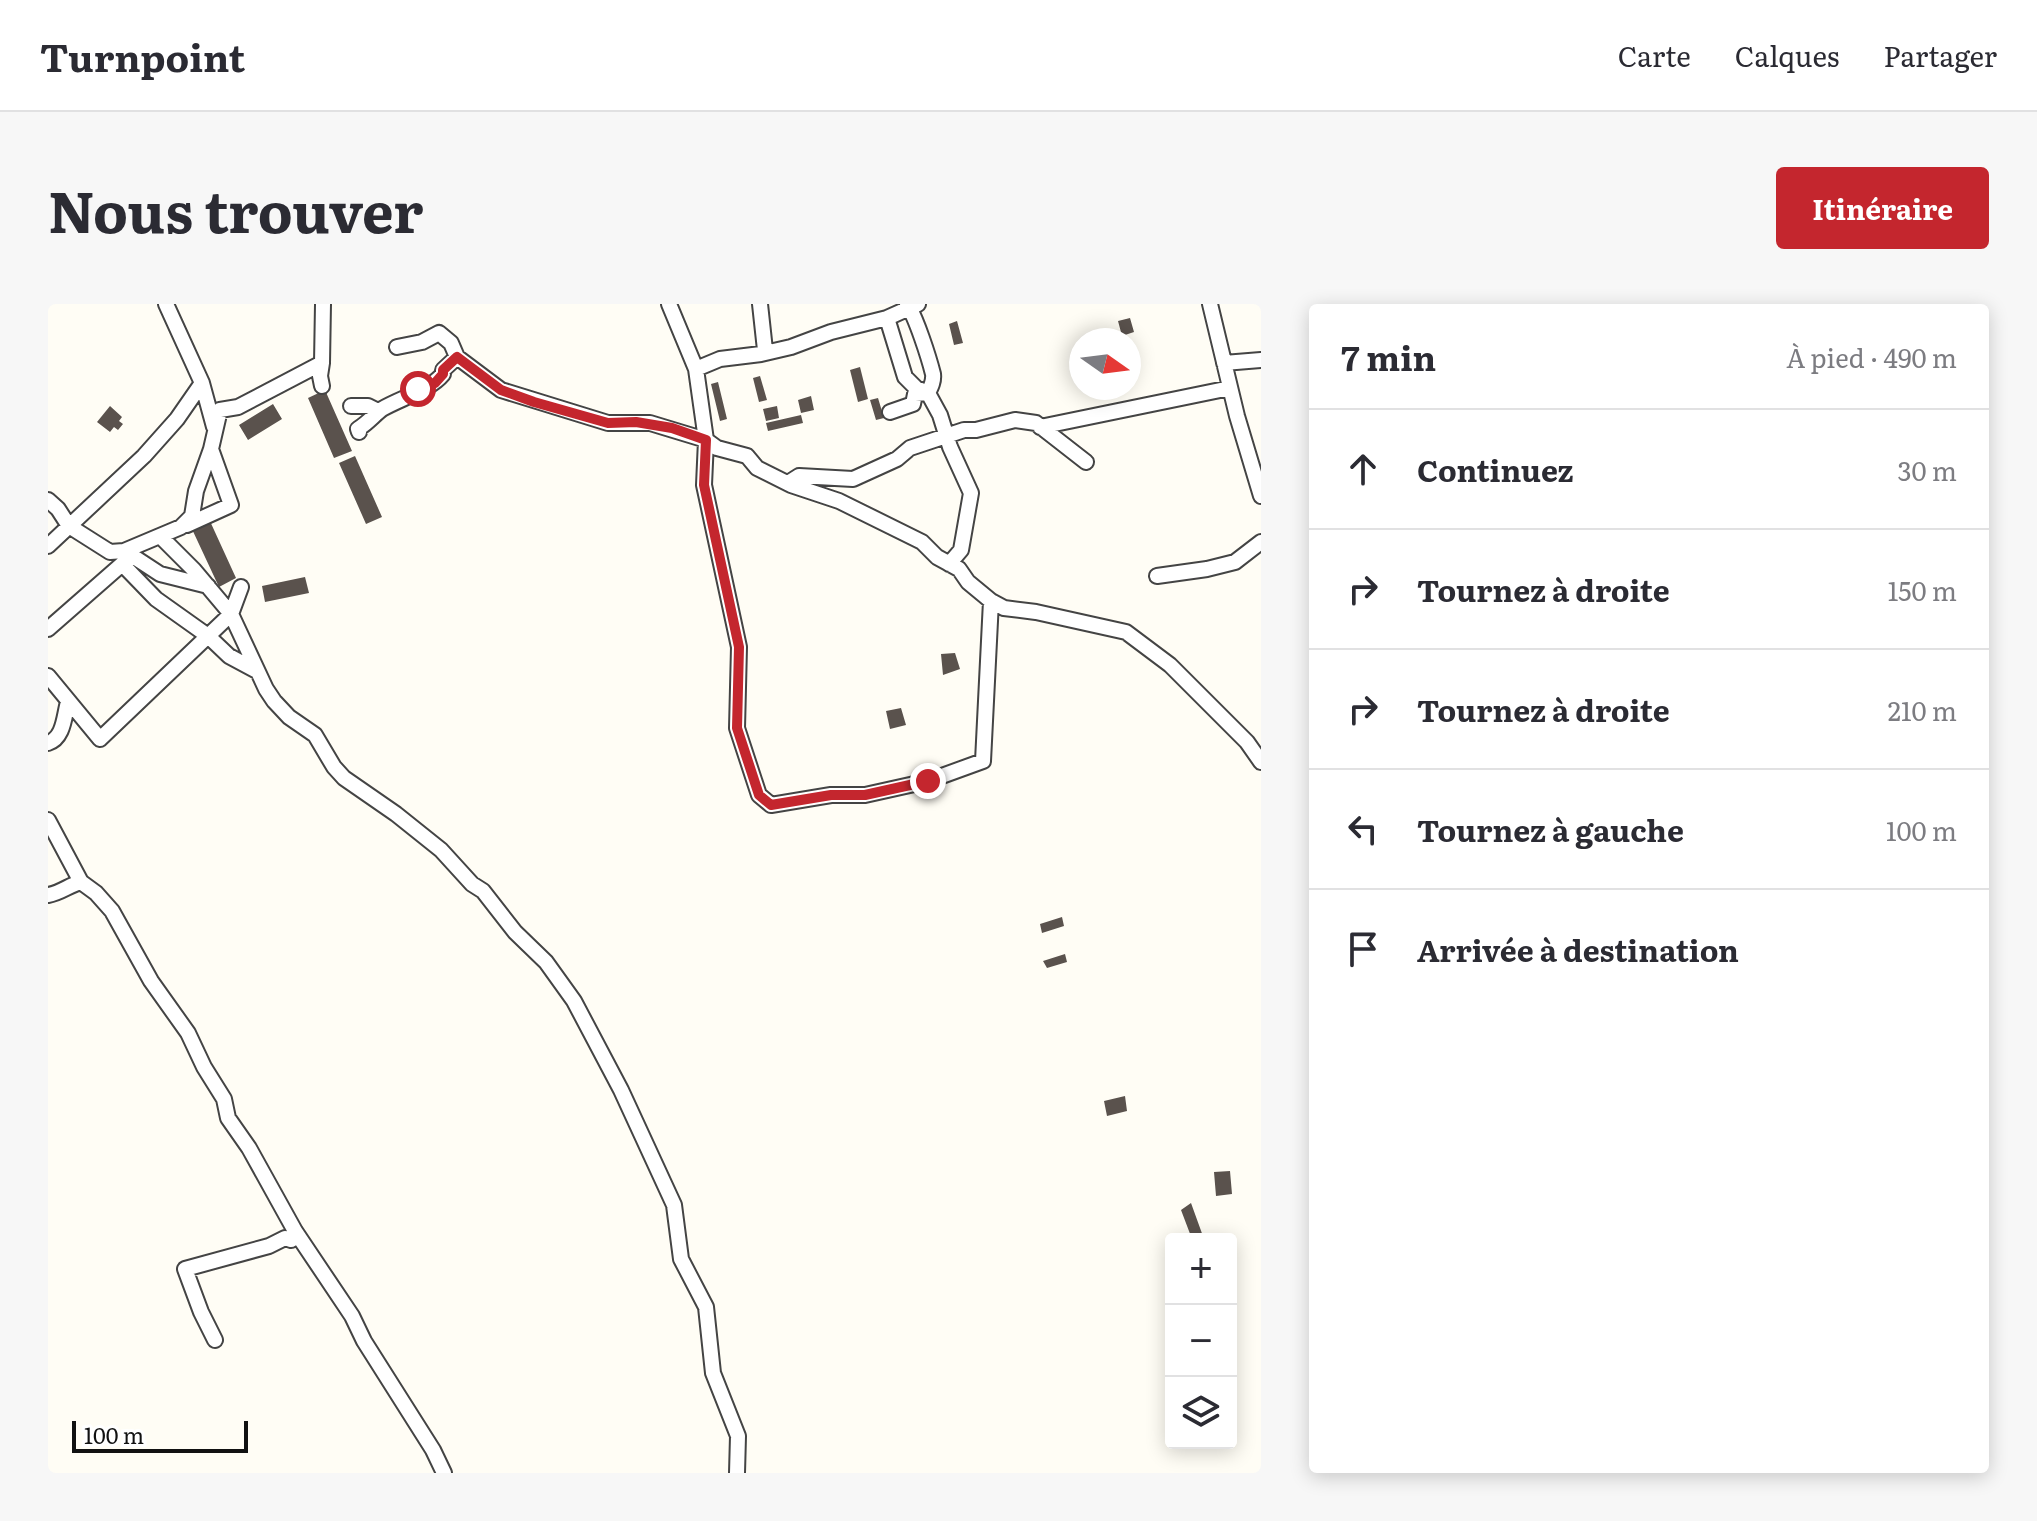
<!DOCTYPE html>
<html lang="fr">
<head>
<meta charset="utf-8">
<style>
  body { margin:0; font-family:Literata,serif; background:#f7f7f7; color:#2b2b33 }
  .controls { position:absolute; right:24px; bottom:24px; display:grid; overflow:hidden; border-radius:8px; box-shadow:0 4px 20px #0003 }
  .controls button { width:72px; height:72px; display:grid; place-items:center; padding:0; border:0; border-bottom:2px solid #e1e1e2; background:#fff; color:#2b2b33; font:40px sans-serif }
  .compass { position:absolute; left:1021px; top:24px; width:72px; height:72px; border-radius:50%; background:#fff; box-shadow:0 4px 20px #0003; rotate:104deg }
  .scale { position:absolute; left:24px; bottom:20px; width:176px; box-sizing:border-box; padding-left:8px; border:4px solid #111; border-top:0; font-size:22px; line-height:28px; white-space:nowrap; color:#111; -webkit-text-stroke:6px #fff; paint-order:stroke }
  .stop { position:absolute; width:24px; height:24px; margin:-18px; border:6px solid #c4262e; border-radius:50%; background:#fff }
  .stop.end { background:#c4262e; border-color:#fff; box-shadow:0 2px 8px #0008 }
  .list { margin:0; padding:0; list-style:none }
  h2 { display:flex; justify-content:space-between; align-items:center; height:104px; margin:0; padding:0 32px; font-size:34px }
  h2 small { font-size:26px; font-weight:400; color:#7c7c81 }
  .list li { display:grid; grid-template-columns:52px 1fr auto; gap:24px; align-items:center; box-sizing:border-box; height:120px; padding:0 32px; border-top:2px solid #e1e1e2 }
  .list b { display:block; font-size:30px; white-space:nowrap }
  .list em { font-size:26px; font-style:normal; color:#7c7c81 }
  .icon { flex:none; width:44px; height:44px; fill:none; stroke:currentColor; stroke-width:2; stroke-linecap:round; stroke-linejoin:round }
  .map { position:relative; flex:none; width:1213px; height:1169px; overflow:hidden; border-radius:8px }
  header { display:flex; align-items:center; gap:48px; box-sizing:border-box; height:112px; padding:0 40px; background:#fff; border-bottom:2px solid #e1e1e2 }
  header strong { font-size:38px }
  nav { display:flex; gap:44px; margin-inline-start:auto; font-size:28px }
  .intro { display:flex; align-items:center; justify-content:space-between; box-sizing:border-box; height:192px; padding:0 48px }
  h1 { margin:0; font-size:56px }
  .button { padding:20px 36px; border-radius:8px; background:#c4262e; color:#fff; font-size:28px; font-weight:700 }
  main { display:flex; gap:48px; padding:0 48px }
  aside { flex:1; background:#fff; border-radius:8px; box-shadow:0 4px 20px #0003 }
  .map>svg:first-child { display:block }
  .building { fill:#5a524d }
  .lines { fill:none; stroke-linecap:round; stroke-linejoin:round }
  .street-casing { stroke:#444; stroke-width:18 }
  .street { stroke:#fff; stroke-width:14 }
  .route { stroke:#c4262e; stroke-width:10 }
</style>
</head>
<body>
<header>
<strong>Turnpoint</strong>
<nav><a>Carte</a><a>Calques</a><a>Partager</a></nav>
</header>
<div class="intro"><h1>Nous trouver</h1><a class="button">Itinéraire</a></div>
<main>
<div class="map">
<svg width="1213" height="1169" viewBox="0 0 1213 1169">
  <rect width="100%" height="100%" fill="#fffdf5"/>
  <path class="building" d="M1082 14 1086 28 1074 32 1070 17Z
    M909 17 915 39 906 41 901 20Z
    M812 63 820 95 810 98 802 66Z
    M712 72 719 96 711 98 705 74Z
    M670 78 679 115 672 117 663 80Z
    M277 86 304 147 286 154 260 94Z
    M763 92 766 106 753 109 750 96Z
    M830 94 836 114 828 116 822 96Z
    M225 100 234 115 200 136 191 121Z
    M62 102 74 113 71 117 75 120 70 126 66 123 62 128 49 118Z
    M729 102 731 114 718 117 715 105Z
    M753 111 755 119 720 127 718 119Z
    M307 152 334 213 318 220 291 159Z
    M161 215 188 274 171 283 143 223Z
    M257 273 261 289 217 298 214 282Z
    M907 349 912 365 895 371 893 350Z
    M853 404 858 421 842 425 838 407Z
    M1014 613 1016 622 994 629 992 620Z
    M1017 650 1019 658 999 664 995 657Z
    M1077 792 1079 807 1059 812 1056 797Z
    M1182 867 1184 890 1168 892 1166 868Z
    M1143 899 1156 935H1144L1133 906Z"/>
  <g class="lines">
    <defs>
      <path id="street" d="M118 0 154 79 166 123
        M621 0 648 65 672 55 713 50 743 43 783 28 839 14 870 0
        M712 0 717 46 713 50
        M1162 0 1189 112 1213 192
        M839 14 857 73 868 84 880 89 892 111 902 143 923 189 913 246 901 260
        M349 43 374 38 391 29 403 39 409 53 453 86 560 119H602L658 136 669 144 699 152 709 164 743 181 791 197 874 238 889 253 911 265 920 278 943 297 956 304 988 308 1078 328 1122 361 1199 438 1213 458
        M274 59 275 0
        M1176 59 1213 56
        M648 65 658 136 656 181 691 343 689 424 711 491 723 501 783 491H817L880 477 935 457 943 297
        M303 102H320L330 107
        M842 108 865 100 867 90 880 89C883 83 886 77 885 70 881 54 868 13 859 0
        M992 123 1182 84
        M311 128 310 125C321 118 326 111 334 105 353 94 382 86 395 70V66L409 53
        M740 179 751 172 805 175 849 155 862 144 916 126H928L967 116 988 119 1038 158
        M0 196 10 205 21 222 62 248 76 247 133 223 144 212 148 187 163 145 172 106 190 103 274 59 272 72 274 82
        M139 221 183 201 163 145
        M0 242 96 152 129 115 154 79
        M83 251 112 270 160 282
        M77 257 78 264 108 295 160 332 181 352 209 367
        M1109 272 1159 265 1187 258 1213 238
        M193 283 183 310 218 385 226 397 241 413 267 431 286 463 296 474 348 510 393 546 424 580 435 587 467 628 498 658 526 697 573 786 626 901 633 955 658 1003 665 1069 690 1132 689 1169
        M0 325 81 254
        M0 372 52 435 183 310 146 266 112 232
        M0 439C16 434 16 412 20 398
        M0 516 33 578 48 589 64 607 103 677 140 729 156 763 176 795 180 814 201 844 247 927 304 1012 316 1037 385 1146 396 1169
        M0 591C13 589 21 581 33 578
        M167 1036 153 1008 137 965 221 942 237 934 243 936 249 931"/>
    </defs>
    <use href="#street" class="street-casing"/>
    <use href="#street" class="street"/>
  </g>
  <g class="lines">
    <path class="route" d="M370 85 387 79 395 70V66L409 53 453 86 486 98 560 119 588 118 624 124 658 136 656 181 691 343 689 424 711 491 723 501 783 491H817L880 477"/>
  </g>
</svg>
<div class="controls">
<button>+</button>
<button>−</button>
<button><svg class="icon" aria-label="layers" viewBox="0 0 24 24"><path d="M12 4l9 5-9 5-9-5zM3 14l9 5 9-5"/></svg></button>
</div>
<svg class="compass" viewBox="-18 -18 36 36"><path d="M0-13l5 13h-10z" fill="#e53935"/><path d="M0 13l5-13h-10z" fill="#7c7c81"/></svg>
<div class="scale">100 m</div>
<div class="stop" style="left:370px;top:85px"></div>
<div class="stop end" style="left:880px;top:477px"></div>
</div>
<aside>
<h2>7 min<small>À pied · 490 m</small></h2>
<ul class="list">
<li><svg class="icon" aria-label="ahead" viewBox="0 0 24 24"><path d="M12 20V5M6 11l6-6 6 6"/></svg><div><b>Continuez</b></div><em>30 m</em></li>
<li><svg class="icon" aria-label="right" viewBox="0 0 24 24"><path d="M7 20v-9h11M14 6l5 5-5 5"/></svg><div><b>Tournez à droite</b></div><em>150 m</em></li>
<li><svg class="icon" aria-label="right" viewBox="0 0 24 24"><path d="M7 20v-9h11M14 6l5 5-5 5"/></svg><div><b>Tournez à droite</b></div><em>210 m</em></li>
<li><svg class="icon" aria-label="left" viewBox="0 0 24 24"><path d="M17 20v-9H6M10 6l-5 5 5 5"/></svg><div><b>Tournez à gauche</b></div><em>100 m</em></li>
<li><svg class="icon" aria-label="arrive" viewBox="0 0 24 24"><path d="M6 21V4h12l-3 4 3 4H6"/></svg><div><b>Arrivée à destination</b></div></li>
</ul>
</aside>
</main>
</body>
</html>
